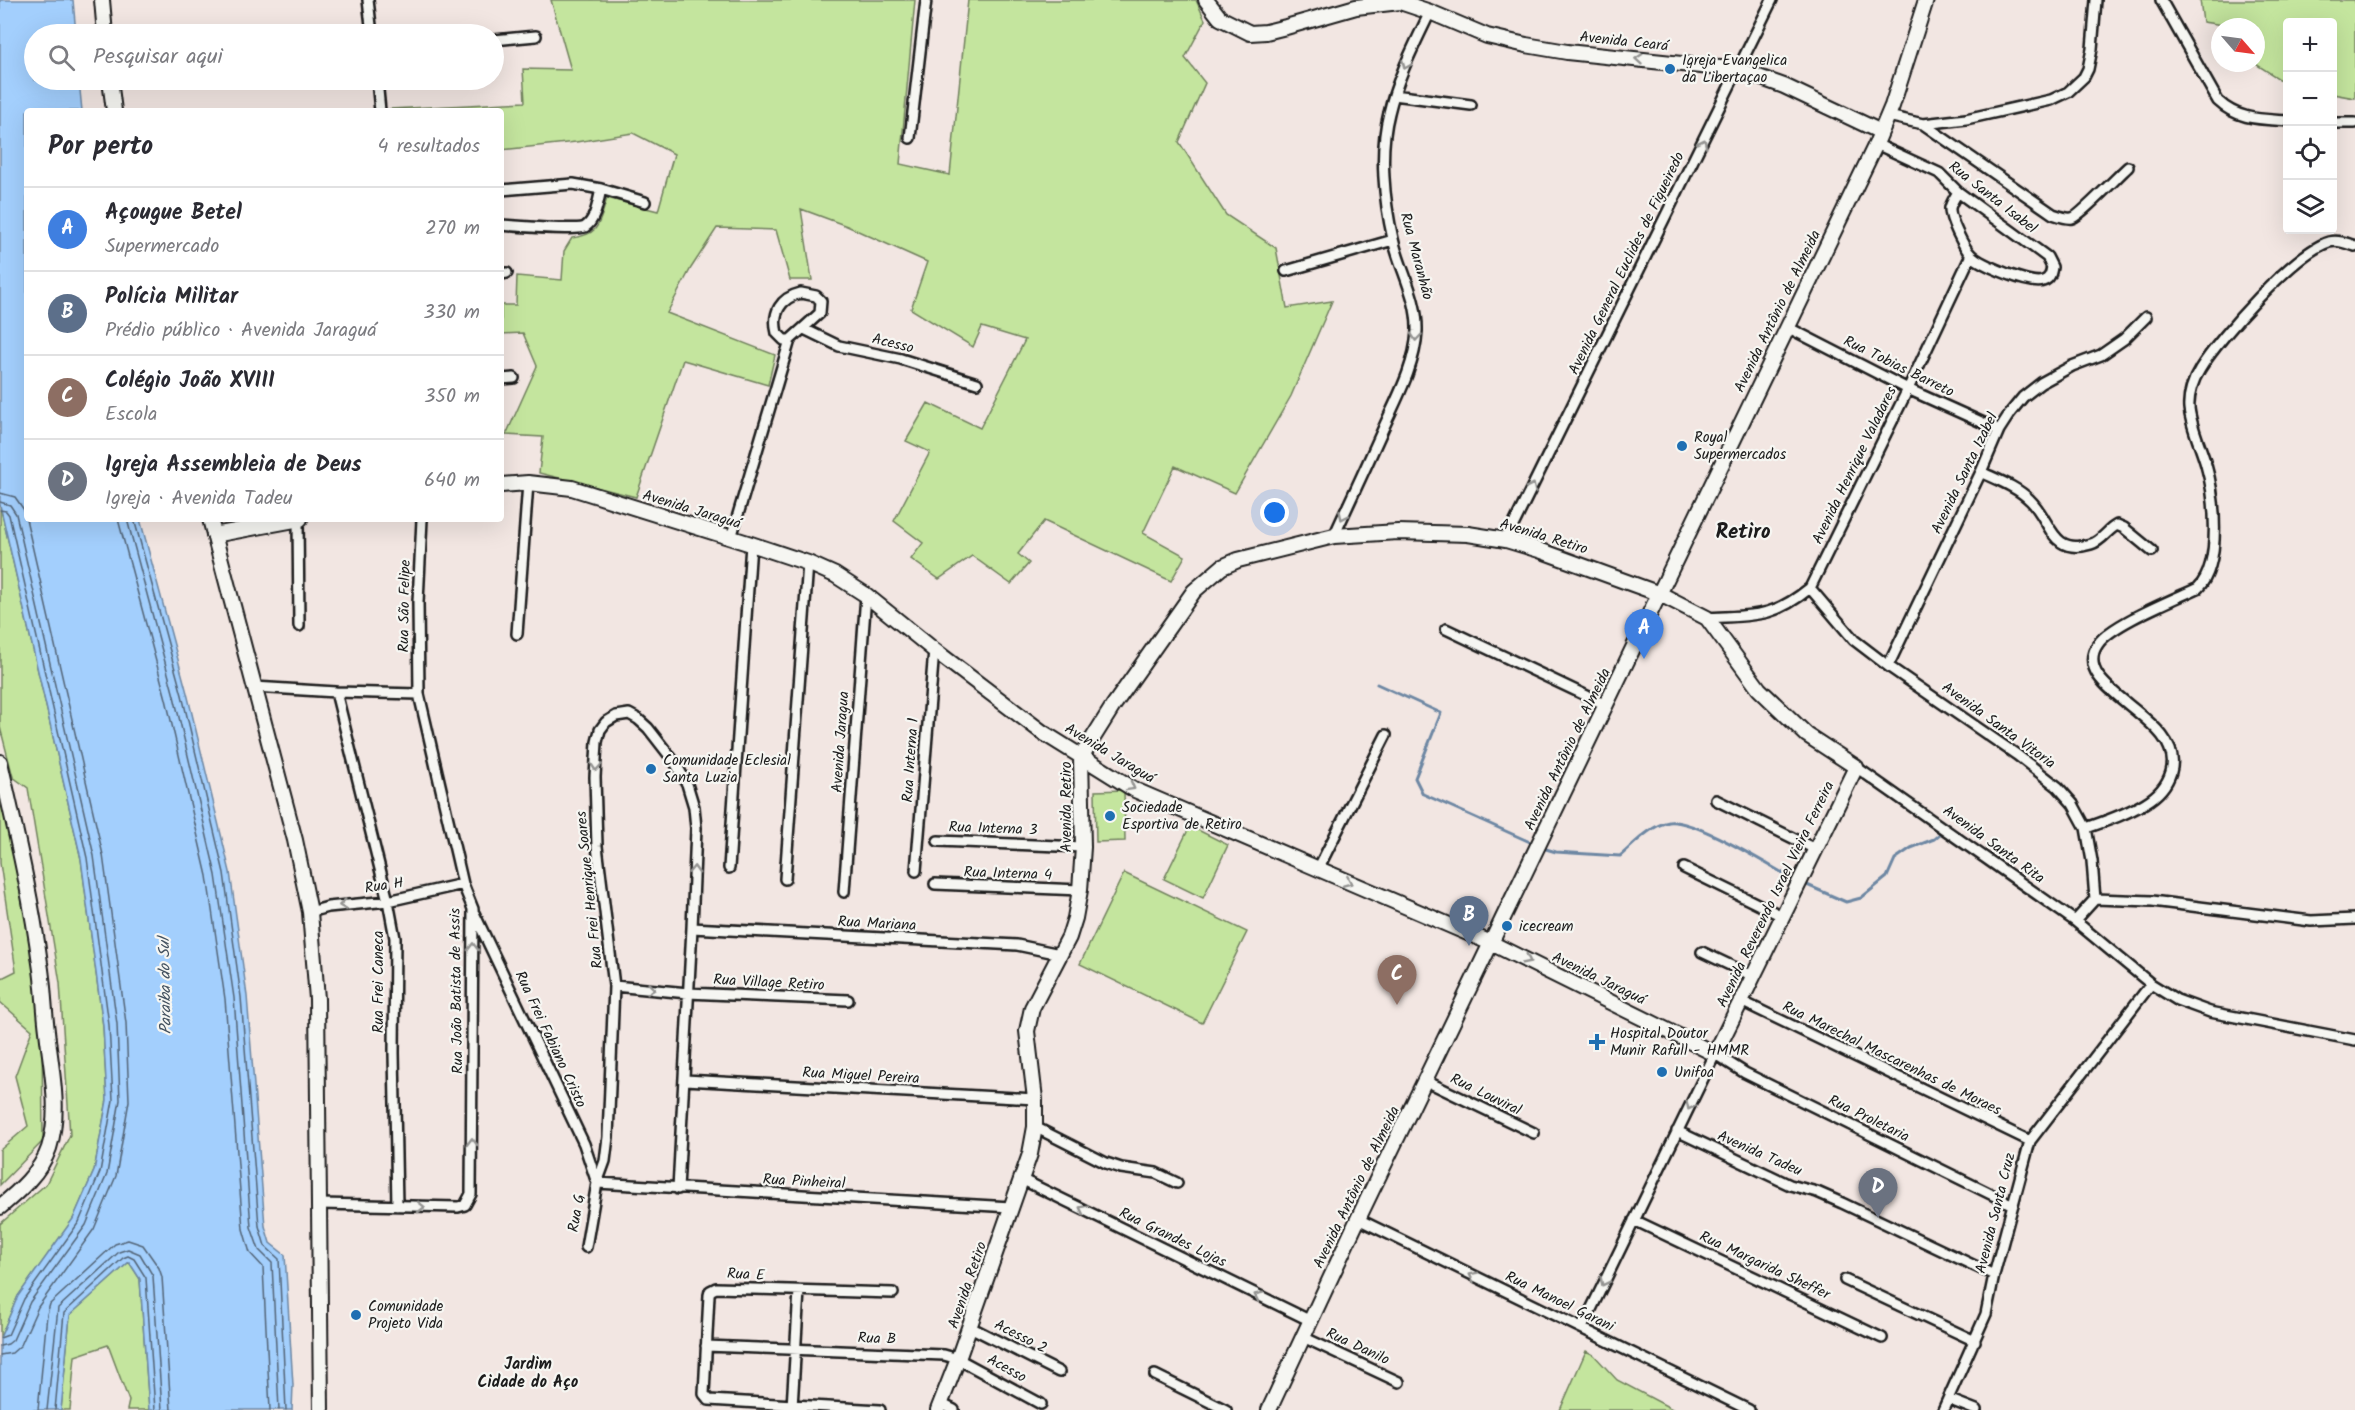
<!DOCTYPE html>
<html lang="pt">
<head>
<meta charset="utf-8">
<style>
  body { margin:0; font-family:Kalam,sans-serif; background:#f2f2f3; color:#2b2b33 }
  .controls { position:absolute; right:18px; top:18px; display:grid; overflow:hidden; border-radius:6px; box-shadow:0 6px 24px #0002 }
  .controls button { width:54px; height:54px; display:grid; place-items:center; padding:0; border:0; border-bottom:2px solid #e1e1e2; background:#fff; color:#2b2b33; font:30px sans-serif }
  .compass { position:absolute; left:2211px; top:18px; width:54px; height:54px; border-radius:50%; background:#fff; box-shadow:0 6px 24px #0002; rotate:118deg }
  .you { position:absolute; left:1275px; top:513px; width:21px; height:21px; margin:-15px; border:4px solid #fff; border-radius:50%; background:#1a73e8; box-shadow:0 0 0 9px #1a73e833 }
  .badge { display:grid; place-items:center; width:39px; height:39px; border-radius:50%; background:#db2777; color:#fff; font-size:20px; font-weight:700 }
  .pin { position:absolute; translate:-50% -50px; filter:drop-shadow(0 2px 3px #0008) }
  .pin::after { content:''; position:absolute; top:32px; width:21px; height:18px; background:inherit; clip-path:polygon(0 0,100% 0,50% 100%) }
  .list { margin:0; padding:0; list-style:none }
  h2 { display:flex; justify-content:space-between; align-items:center; height:78px; margin:0; padding:0 24px; font-size:26px }
  h2 small { font-size:20px; font-weight:400; color:#7c7c81 }
  .list li { display:grid; grid-template-columns:39px 1fr auto; gap:18px; align-items:center; box-sizing:border-box; height:84px; padding:0 24px; border-top:2px solid #e1e1e2 }
  .list b { display:block; font-size:22px; white-space:nowrap }
  .list p { margin:0; font-size:20px; white-space:nowrap; color:#7c7c81 }
  .list em { font-size:20px; font-style:normal; color:#7c7c81 }
  .icon { flex:none; width:33px; height:33px; fill:none; stroke:currentColor; stroke-width:2; stroke-linecap:round; stroke-linejoin:round }
  .map { position:relative; flex:none; width:2355px; height:1410px; overflow:hidden }
  .search { position:absolute; background:#fff; box-shadow:0 6px 24px #0002; left:24px; top:24px; width:480px; height:66px; display:flex; align-items:center; gap:15px; box-sizing:border-box; padding:0 21px; border-radius:33px; color:#7c7c81; font-size:22px }
  .panel { position:absolute; background:#fff; box-shadow:0 6px 24px #0002; left:24px; top:108px; width:480px; height:414px; border-radius:6px }
  .map>svg:first-child { display:block }
  .green { fill:#c4e59e; stroke:#70805d; stroke-width:1.5 }
  .water { fill:#a3cffd; stroke:#6d87a3; stroke-width:1.5 }
  .lines { fill:none; stroke-linecap:round; stroke-linejoin:round }
  .shore { stroke:#526476; stroke-width:1.5 }
  .stream { stroke:#6d87a3; stroke-width:3 }
  .street-casing { stroke:#1c1c1c; stroke-width:14 }
  .secondary-casing { stroke:#1c1c1c; stroke-width:18 }
  .street { stroke:#f6f6f2; stroke-width:9 }
  .secondary { stroke:#f6f6f2; stroke-width:14 }
  .oneway { stroke:#949492 }
  .poi-dot { fill:#1f6fb2; stroke:#f6f6f2; stroke-width:2 }
  .labels { text-anchor:middle; stroke-width:4.5; stroke-linejoin:round; paint-order:stroke }
  .street-label { font-size:15px; fill:#1c1c1c; stroke:#f6f6f2 }
  .poi-label { font-size:15px; fill:#1c1c1c; stroke:#f6f6f2; text-anchor:start }
  .water-label { font-size:16px; font-style:italic; fill:#445260; stroke:#f6f6f2 }
  .neighbourhood-label { font-size:16px; font-weight:bold; fill:#1c1c1c; stroke:#f6f6f2 }
  .district-label { font-size:21px; font-weight:bold; fill:#1c1c1c; stroke:#f6f6f2 }
</style>
</head>
<body>
<div class="map">
<svg width="2355" height="1410" viewBox="0 0 2355 1410">
  <rect width="100%" height="100%" fill="#f2e6e2"/>
  <filter id="ink" filterUnits="userSpaceOnUse"><feTurbulence type="fractalNoise" baseFrequency=".0167" numOctaves="2"/><feDisplacementMap in="SourceGraphic" scale="12" xChannelSelector="R" yChannelSelector="G"/><feConvolveMatrix kernelMatrix="1 2 1 2 8 2 1 2 1" color-interpolation-filters="sRGB"/></filter>
  <g filter="url(#ink)">
    <path class="green" d="M551 0H915L900 164 950 175 968 0H1196L1205 20 1185 58 1205 83 1179 142 1226 215 1276 248 1287 308 1332 301 1291 396 1235 493 1175 466 1143 533 1185 556 1171 581 1044 521 1018 554 1029 563 1011 584 972 556 939 579 911 559 923 543 894 521 930 452 906 441 928 403 980 428 1025 340 982 327 973 347 911 309 927 262 847 226 801 209 812 280H790L776 230 717 228 691 268 667 313 775 355 768 385 683 360 636 497 539 473 543 437 506 435 537 366 523 333 501 334V305H516L517 276 562 280 564 251 572 238C601 234 599 223 607 198L658 211 674 154 633 133 576 142 501 150V111L389 109 525 102 523 69 571 70Z
      M2200 0H2355V98L2333 94 2332 22H2288L2287 84 2254 63H2256V27H2237L2203 22Z
      M0 505 81 859 103 1026 107 1100 94 1171 73 1219 18 1296 0 1338V1224L46 1184 70 1135 60 983 28 788 13 777 0 727Z
      M0 790 20 872 42 1032 43 1141 0 1185V1150L28 1126 15 1076 32 1030 0 1002V979L16 971 0 863Z
      M1124 790 1125 841 1096 842 1095 791Z
      M1190 826 1228 845 1203 898 1164 879Z
      M1124 873 1247 932 1202 1023 1080 964Z
      M129 1262 140 1279 149 1410H127L129 1401 108 1345 75 1356 70 1410H61L70 1315Z
      M1586 1351 1594 1355 1617 1380 1674 1410H1560Z"/>
    <path class="water" d="M0 0H73L76 34H34V80H79L82 111H27V519H140L187 693 230 872 247 996 265 1226 270 1243 285 1255 293 1385 292 1410H149L140 1279 129 1262 70 1315 61 1410H0V1338L18 1296 73 1219 94 1171 107 1100 103 1026 81 859 0 505Z"/>
    <g class="lines">
      <path class="shore" d="M0 493 15 497 24 510 103 855 126 1023 129 1101 116 1176 94 1229 38 1307 21 1345 12 1353 0 1355
        M0 502 10 505 16 514 94 856 117 1024 120 1100 107 1174 86 1225 30 1302 13 1340 8 1344 0 1346
        M0 510 6 511 9 515 87 858 109 1025 113 1100 100 1172 79 1222 24 1299 8 1335 0 1338
        M118 519 166 699 207 876 225 999 243 1229 250 1253 263 1267 270 1410
        M127 519 174 696 216 875 234 998 251 1227 259 1250 272 1263 279 1410
        M134 519 182 695 224 873 241 997 259 1226 265 1246 279 1259 286 1410
        M38 1410 47 1314 50 1304 115 1244 128 1240 143 1245 159 1268 162 1277 171 1410
        M47 1410 58 1308 119 1252 128 1249 140 1254 153 1276 162 1410
        M55 1410 64 1313 123 1258 128 1256 134 1259 146 1278 155 1410"/>
      <path class="stream" d="M1377 684 1441 713 1415 778 1423 794 1530 842
        M1546 849 1556 852 1620 856C1633 845 1651 825 1669 822 1696 819 1769 866 1795 880
        M1807 885 1846 902 1861 898 1887 877 1895 859 1911 848 1934 839 1942 832"/>
      <defs>
        <path id="street" d="M368 0 372 34
          M2161 0 2218 101C2238 120 2261 119 2288 121
          M494 40 536 36
          M377 80 380 111
          M1394 95 1471 105
          M1888 116 1923 124 1966 119 2051 100 2068 92 2084 77 2088 69 2092 49 2096 0
          M2332 123H2355
          M1923 124 2053 214C2059 216 2066 219 2072 218 2079 217 2119 175 2128 167
          M910 138 926 0
          M1876 144 1939 173 1958 192 2047 257 2052 267C2051 273 2050 279 2043 281 2031 286 1980 264 1971 255 1964 248 1949 218 1950 208 1951 203 1955 197 1958 192
          M501 190 573 184 601 189 645 202
          M501 225C513 226 581 231 585 227 596 220 598 201 601 189
          M1286 271 1393 240
          M501 274 507 273
          M801 293 816 296 821 301 820 313 790 340H784L777 333C772 313 780 298 801 293Z
          M1787 327 1908 389 1999 430
          M804 329 839 346 901 359 977 383
          M501 379 514 378
          M1981 472C1998 480 2017 487 2030 500 2052 521 2050 556 2091 544 2102 541 2107 530 2117 525L2124 528 2152 551
          M298 519 299 626
          M1334 536C1350 501 1367 465 1383 429 1397 398 1415 366 1417 331 1418 298 1400 270 1393 239 1384 200 1379 152 1389 113 1397 78 1415 44 1430 12
          M731 538 790 340
          M1506 540 1772 0
          M1810 588 1854 640 1888 666 2017 755 2058 787 2073 804 2086 828 2092 861 2095 899 2075 921
          M1707 618C1754 615 1772 619 1810 588L1908 389 1971 255
          M1446 629 1606 705
          M517 634 528 483
          M1888 666 1981 472 1999 430 2010 413 2023 397 2041 383 2072 366 2101 355 2124 339 2146 317
          M254 687 336 692 419 694
          M336 692 388 901 395 938 394 1053 397 1206
          M1856 767 2075 921 2151 984 2177 1000 2210 1012 2355 1040
          M1716 800 1815 849
          M2086 828C2106 821 2127 814 2145 803 2157 796 2167 785 2171 772 2187 717 2066 690 2098 644 2111 624 2175 599 2198 588 2222 564 2215 496 2206 465 2201 447 2191 427 2189 408 2188 395 2193 380 2200 369 2219 338 2295 252 2329 242 2338 240 2346 243 2355 246
          M938 841 1083 847
          M729 868 751 544
          M1684 868 1782 916
          M1318 869 1386 735
          M916 871 934 650
          M785 879 808 563
          M935 884 1080 890
          M844 892 866 595
          M2095 899 2152 901 2311 921 2355 919
          M310 912 328 907 388 901 463 884
          M474 913 584 1144 597 1183
          M692 928 1017 945 1060 954
          M1702 952 1753 976
          M614 986 688 993 848 1000
          M1741 1001 2030 1141
          M685 1080 1035 1099
          M1426 1081 1534 1133
          M1035 1127 1106 1163 1121 1168 1156 1173 1177 1183
          M1677 1131 1790 1185 1817 1192 1842 1203 1994 1275
          M1021 1179 1311 1321
          M597 1183 1011 1207
          M320 1204 458 1207 465 1205 471 1194 473 909 463 884 419 694 418 602 422 519
          M1358 1219 1749 1410
          M1634 1220 1882 1338
          M586 1247 597 1183 605 1161 608 1137 614 986 597 846 595 777 597 742 600 730 606 722 616 716 629 714 638 719 648 728 676 764 687 784 694 807 696 828 692 928 678 1189
          M1845 1280 1975 1341
          M970 1327 1059 1372
          M1582 1328 1715 1054 1745 1073 2013 1205
          M1303 1337 1399 1382
          M706 1346 944 1355 958 1359 1041 1404
          M1155 1375 1226 1410
          M1948 1399 1976 1410
          M942 1404 954 1410
          M792 1407 799 1291
          M880 1410 709 1400 704 1394 709 1295 710 1291 716 1288 893 1293
          M1943 1410 1986 1314 1994 1275 2030 1141 2151 984"/>
        <path id="secondary" d="M102 0 105 34
          M1206 0 1220 18 1250 33 1266 32 1286 27 1356 7 1400 2 1430 12 1487 36 1526 45 1567 52 1739 70 1784 86 1881 132
          M110 80 114 111
          M501 485 528 483 572 488 751 544 808 563 835 575 866 595 934 650 1042 732 1135 790 1491 943 1715 1054 1856 767 1807 735 1759 689 1707 618 1660 594 1539 550 1506 540 1468 534 1398 532 1334 536 1238 560 1222 567 1194 591 1113 706 1081 757 1083 847 1080 890 1075 918 1069 937 1032 1008 1027 1031 1035 1099V1127L1030 1154 958 1359 938 1410
          M210 519 295 840 310 912 317 999 321 1410
          M214 535 300 519
          M0 762C15 829 31 895 40 963 44 986 44 1008 47 1031 51 1069 61 1111 49 1148 41 1172 18 1192 0 1207
          M1269 1410 1358 1219 1876 144 1892 106 1926 0"/>
      </defs>
      <use href="#street" class="street-casing"/>
      <use href="#secondary" class="secondary-casing"/>
      <use href="#street" class="street"/>
      <use href="#secondary" class="secondary"/>
    </g>
    <defs><path id="oneway-chevron" d="M-2-3.5L2.5 0L-2 3.5" fill="none" stroke-width="1.6" stroke-linecap="round" stroke-linejoin="round" transform="scale(1.5)"/></defs>
    <g class="oneway">
      <use href="#oneway-chevron" transform="translate(1639 59) rotate(-175)"/>
      <use href="#oneway-chevron" transform="translate(1406 65) rotate(113)"/>
      <use href="#oneway-chevron" transform="translate(1703 143) rotate(-64)"/>
      <use href="#oneway-chevron" transform="translate(1416 337) rotate(95)"/>
      <use href="#oneway-chevron" transform="translate(1532 487) rotate(-64)"/>
      <use href="#oneway-chevron" transform="translate(1343 516) rotate(115)"/>
      <use href="#oneway-chevron" transform="translate(596 767) rotate(94)"/>
      <use href="#oneway-chevron" transform="translate(1131 787) rotate(29)"/>
      <use href="#oneway-chevron" transform="translate(694 870) rotate(-88)"/>
      <use href="#oneway-chevron" transform="translate(1348 882) rotate(23)"/>
      <use href="#oneway-chevron" transform="translate(343 905) rotate(173)"/>
      <use href="#oneway-chevron" transform="translate(473 947) rotate(-90)"/>
      <use href="#oneway-chevron" transform="translate(1527 960) rotate(26)"/>
      <use href="#oneway-chevron" transform="translate(651 989) rotate(6)"/>
      <use href="#oneway-chevron" transform="translate(1690 1106) rotate(116)"/>
      <use href="#oneway-chevron" transform="translate(472 1142) rotate(-90)"/>
      <use href="#oneway-chevron" transform="translate(421 1207) rotate(1)"/>
      <use href="#oneway-chevron" transform="translate(1083 1209) rotate(-154)"/>
      <use href="#oneway-chevron" transform="translate(1473 1276) rotate(-154)"/>
      <use href="#oneway-chevron" transform="translate(1604 1282) rotate(116)"/>
      <use href="#oneway-chevron" transform="translate(1258 1296) rotate(-154)"/>
    </g>
  </g>
  <g class="poi-dot">
    <circle cx="1670" cy="69" r="6"/>
    <circle cx="1682" cy="446" r="6"/>
    <circle cx="651" cy="769" r="6"/>
    <circle cx="1110" cy="816" r="6"/>
    <circle cx="1507" cy="926" r="6"/>
    <path d="M1594 1033h6v6h6v6h-6v6h-6v-6h-6v-6h6z"/>
    <circle cx="1662" cy="1072" r="6"/>
    <circle cx="356" cy="1315" r="6"/>
  </g>
  <g class="labels">
    <g class="street-label">
      <text transform="translate(1624 41) rotate(6)" y="5">Avenida Ceará</text>
      <text transform="translate(1993 197) rotate(38)" y="5">Rua Santa Isabel</text>
      <text transform="translate(1417 256) rotate(75)" y="5">Rua Maranhão</text>
      <text transform="translate(1626 263) rotate(-64)" y="5">Avenida General Euclides de Figueiredo</text>
      <text transform="translate(1777 311) rotate(-64)" y="5">Avenida Antônio de Almeida</text>
      <text transform="translate(893 343) rotate(14)" y="5">Acesso</text>
      <text transform="translate(1899 366) rotate(26)" y="5">Rua Tobias Barreto</text>
      <text transform="translate(1854 465) rotate(-64)" y="5">Avenida Henrique Valadares</text>
      <text transform="translate(1964 473) rotate(-64)" y="5">Avenida Santa Izabel</text>
      <text transform="translate(692 509) rotate(17)" y="5">Avenida Jaraguá</text>
      <text transform="translate(1544 536) rotate(17)" y="5">Avenida Retiro</text>
      <text transform="translate(404 606) rotate(-89)" y="5">Rua São Felipe</text>
      <text transform="translate(1999 725) rotate(36)" y="5">Avenida Santa Vitoria</text>
      <text transform="translate(840 742) rotate(-86)" y="5">Avenida Jaragua</text>
      <text transform="translate(1567 749) rotate(-64)" y="5">Avenida Antônio de Almeida</text>
      <text transform="translate(1110 753) rotate(31)" y="5">Avenida Jaraguá</text>
      <text transform="translate(910 760) rotate(-86)" y="5">Rua Interna 1</text>
      <text transform="translate(1066 807) rotate(-90)" y="5">Avenida Retiro</text>
      <text transform="translate(993 828) rotate(2)" y="5">Rua Interna 3</text>
      <text transform="translate(1994 844) rotate(36)" y="5">Avenida Santa Rita</text>
      <text transform="translate(1008 873) rotate(2)" y="5">Rua Interna 4</text>
      <text transform="translate(384 885) rotate(-9)" y="5">Rua H</text>
      <text transform="translate(589 890) rotate(-96)" y="5">Rua Frei Henrique Soares</text>
      <text transform="translate(1775 894) rotate(-64)" y="5">Avenida Reverendo Israel Vieira Ferreira</text>
      <text transform="translate(877 923) rotate(3)" y="5">Rua Mariana</text>
      <text transform="translate(1599 978) rotate(26)" y="5">Avenida Jaraguá</text>
      <text transform="translate(378 982) rotate(-90)" y="5">Rua Frei Caneca</text>
      <text transform="translate(769 982) rotate(3)" y="5">Rua Village Retiro</text>
      <text transform="translate(456 991) rotate(-91)" y="5">Rua João Batista de Assis</text>
      <text transform="translate(551 1039) rotate(65)" y="5">Rua Frei Fabiano Cristo</text>
      <text transform="translate(1892 1058) rotate(26)" y="5">Rua Marechal Mascarenhas de Moraes</text>
      <text transform="translate(861 1075) rotate(3)" y="5">Rua Miguel Pereira</text>
      <text transform="translate(1486 1094) rotate(26)" y="5">Rua Louviral</text>
      <text transform="translate(1869 1118) rotate(26)" y="5">Rua Proletaria</text>
      <text transform="translate(1760 1153) rotate(24)" y="5">Avenida Tadeu</text>
      <text transform="translate(804 1181) rotate(3)" y="5">Rua Pinheiral</text>
      <text transform="translate(1356 1187) rotate(-64)" y="5">Avenida Antônio de Almeida</text>
      <text transform="translate(576 1213) rotate(-80)" y="5">Rua G</text>
      <text transform="translate(1995 1213) rotate(-76)" y="5">Avenida Santa Cruz</text>
      <text transform="translate(1173 1237) rotate(26)" y="5">Rua Grandes Lojas</text>
      <text transform="translate(1765 1265) rotate(25)" y="5">Rua Margarida Sheffer</text>
      <text transform="translate(746 1274) rotate(3)" y="5">Rua E</text>
      <text transform="translate(967 1285) rotate(-71)" y="5">Avenida Retiro</text>
      <text transform="translate(1560 1301) rotate(26)" y="5">Rua Manoel Garani</text>
      <text transform="translate(1021 1336) rotate(27)" y="5">Acesso 2</text>
      <text transform="translate(877 1338) rotate(2)" y="5">Rua B</text>
      <text transform="translate(1358 1346) rotate(25)" y="5">Rua Danilo</text>
      <text transform="translate(1007 1368) rotate(29)" y="5">Acesso</text>
    </g>
    <g class="poi-label">
      <text x="1682" y="65">Igreja Evangelica<tspan x="1682" dy="17">da Libertaçao</tspan></text>
      <text x="1694" y="442">Royal<tspan x="1694" dy="17">Supermercados</tspan></text>
      <text x="663" y="765">Comunidade Eclesial<tspan x="663" dy="17">Santa Luzia</tspan></text>
      <text x="1122" y="812">Sociedade<tspan x="1122" dy="17">Esportiva de Retiro</tspan></text>
      <text x="1519" y="931">icecream</text>
      <text x="1610" y="1038">Hospital Doutor<tspan x="1610" dy="17">Munir Rafull - HMMR</tspan></text>
      <text x="1674" y="1077">Unifoa</text>
      <text x="368" y="1311">Comunidade<tspan x="368" dy="17">Projeto Vida</tspan></text>
    </g>
    <g class="water-label">
      <text transform="translate(164 986) rotate(-91)" y="6">Paraiba do Sul</text>
    </g>
    <g class="neighbourhood-label">
      <text x="528" y="1369">Jardim<tspan x="528" dy="18">Cidade do Aço</tspan></text>
    </g>
    <g class="district-label">
      <text x="1743" y="538">Retiro</text>
    </g>
  </g>
</svg>
<div class="controls">
<button>+</button>
<button>−</button>
<button><svg class="icon" aria-label="locate" viewBox="0 0 24 24"><circle cx="12" cy="12" r="6"/><path d="M12 2v4M12 18v4M2 12h4M18 12h4"/></svg></button>
<button><svg class="icon" aria-label="layers" viewBox="0 0 24 24"><path d="M12 4l9 5-9 5-9-5zM3 14l9 5 9-5"/></svg></button>
</div>
<svg class="compass" viewBox="-18 -18 36 36"><path d="M0-13l5 13h-10z" fill="#e53935"/><path d="M0 13l5-13h-10z" fill="#7c7c81"/></svg>
<div class="you"></div>
<div class="pin badge" style="left:1644px;top:659px;background:#3f7fe0">A</div>
<div class="pin badge" style="left:1469px;top:946px;background:#5c6f8a">B</div>
<div class="pin badge" style="left:1397px;top:1005px;background:#8d6e63">C</div>
<div class="pin badge" style="left:1878px;top:1218px;background:#6b7280">D</div>
<div class="search"><svg class="icon" aria-label="search" viewBox="0 0 24 24"><circle cx="10" cy="10" r="6"/><path d="M15 15l6 6"/></svg>Pesquisar aqui</div>
<section class="panel">
<h2>Por perto<small>4 resultados</small></h2>
<ul class="list">
<li><span class="badge" style="background:#3f7fe0">A</span><div><b>Açougue Betel</b><p>Supermercado</p></div><em>270 m</em></li>
<li><span class="badge" style="background:#5c6f8a">B</span><div><b>Polícia Militar</b><p>Prédio público · Avenida Jaraguá</p></div><em>330 m</em></li>
<li><span class="badge" style="background:#8d6e63">C</span><div><b>Colégio João XVIII</b><p>Escola</p></div><em>350 m</em></li>
<li><span class="badge" style="background:#6b7280">D</span><div><b>Igreja Assembleia de Deus</b><p>Igreja · Avenida Tadeu</p></div><em>640 m</em></li>
</ul>
</section>
</div>
</body>
</html>
